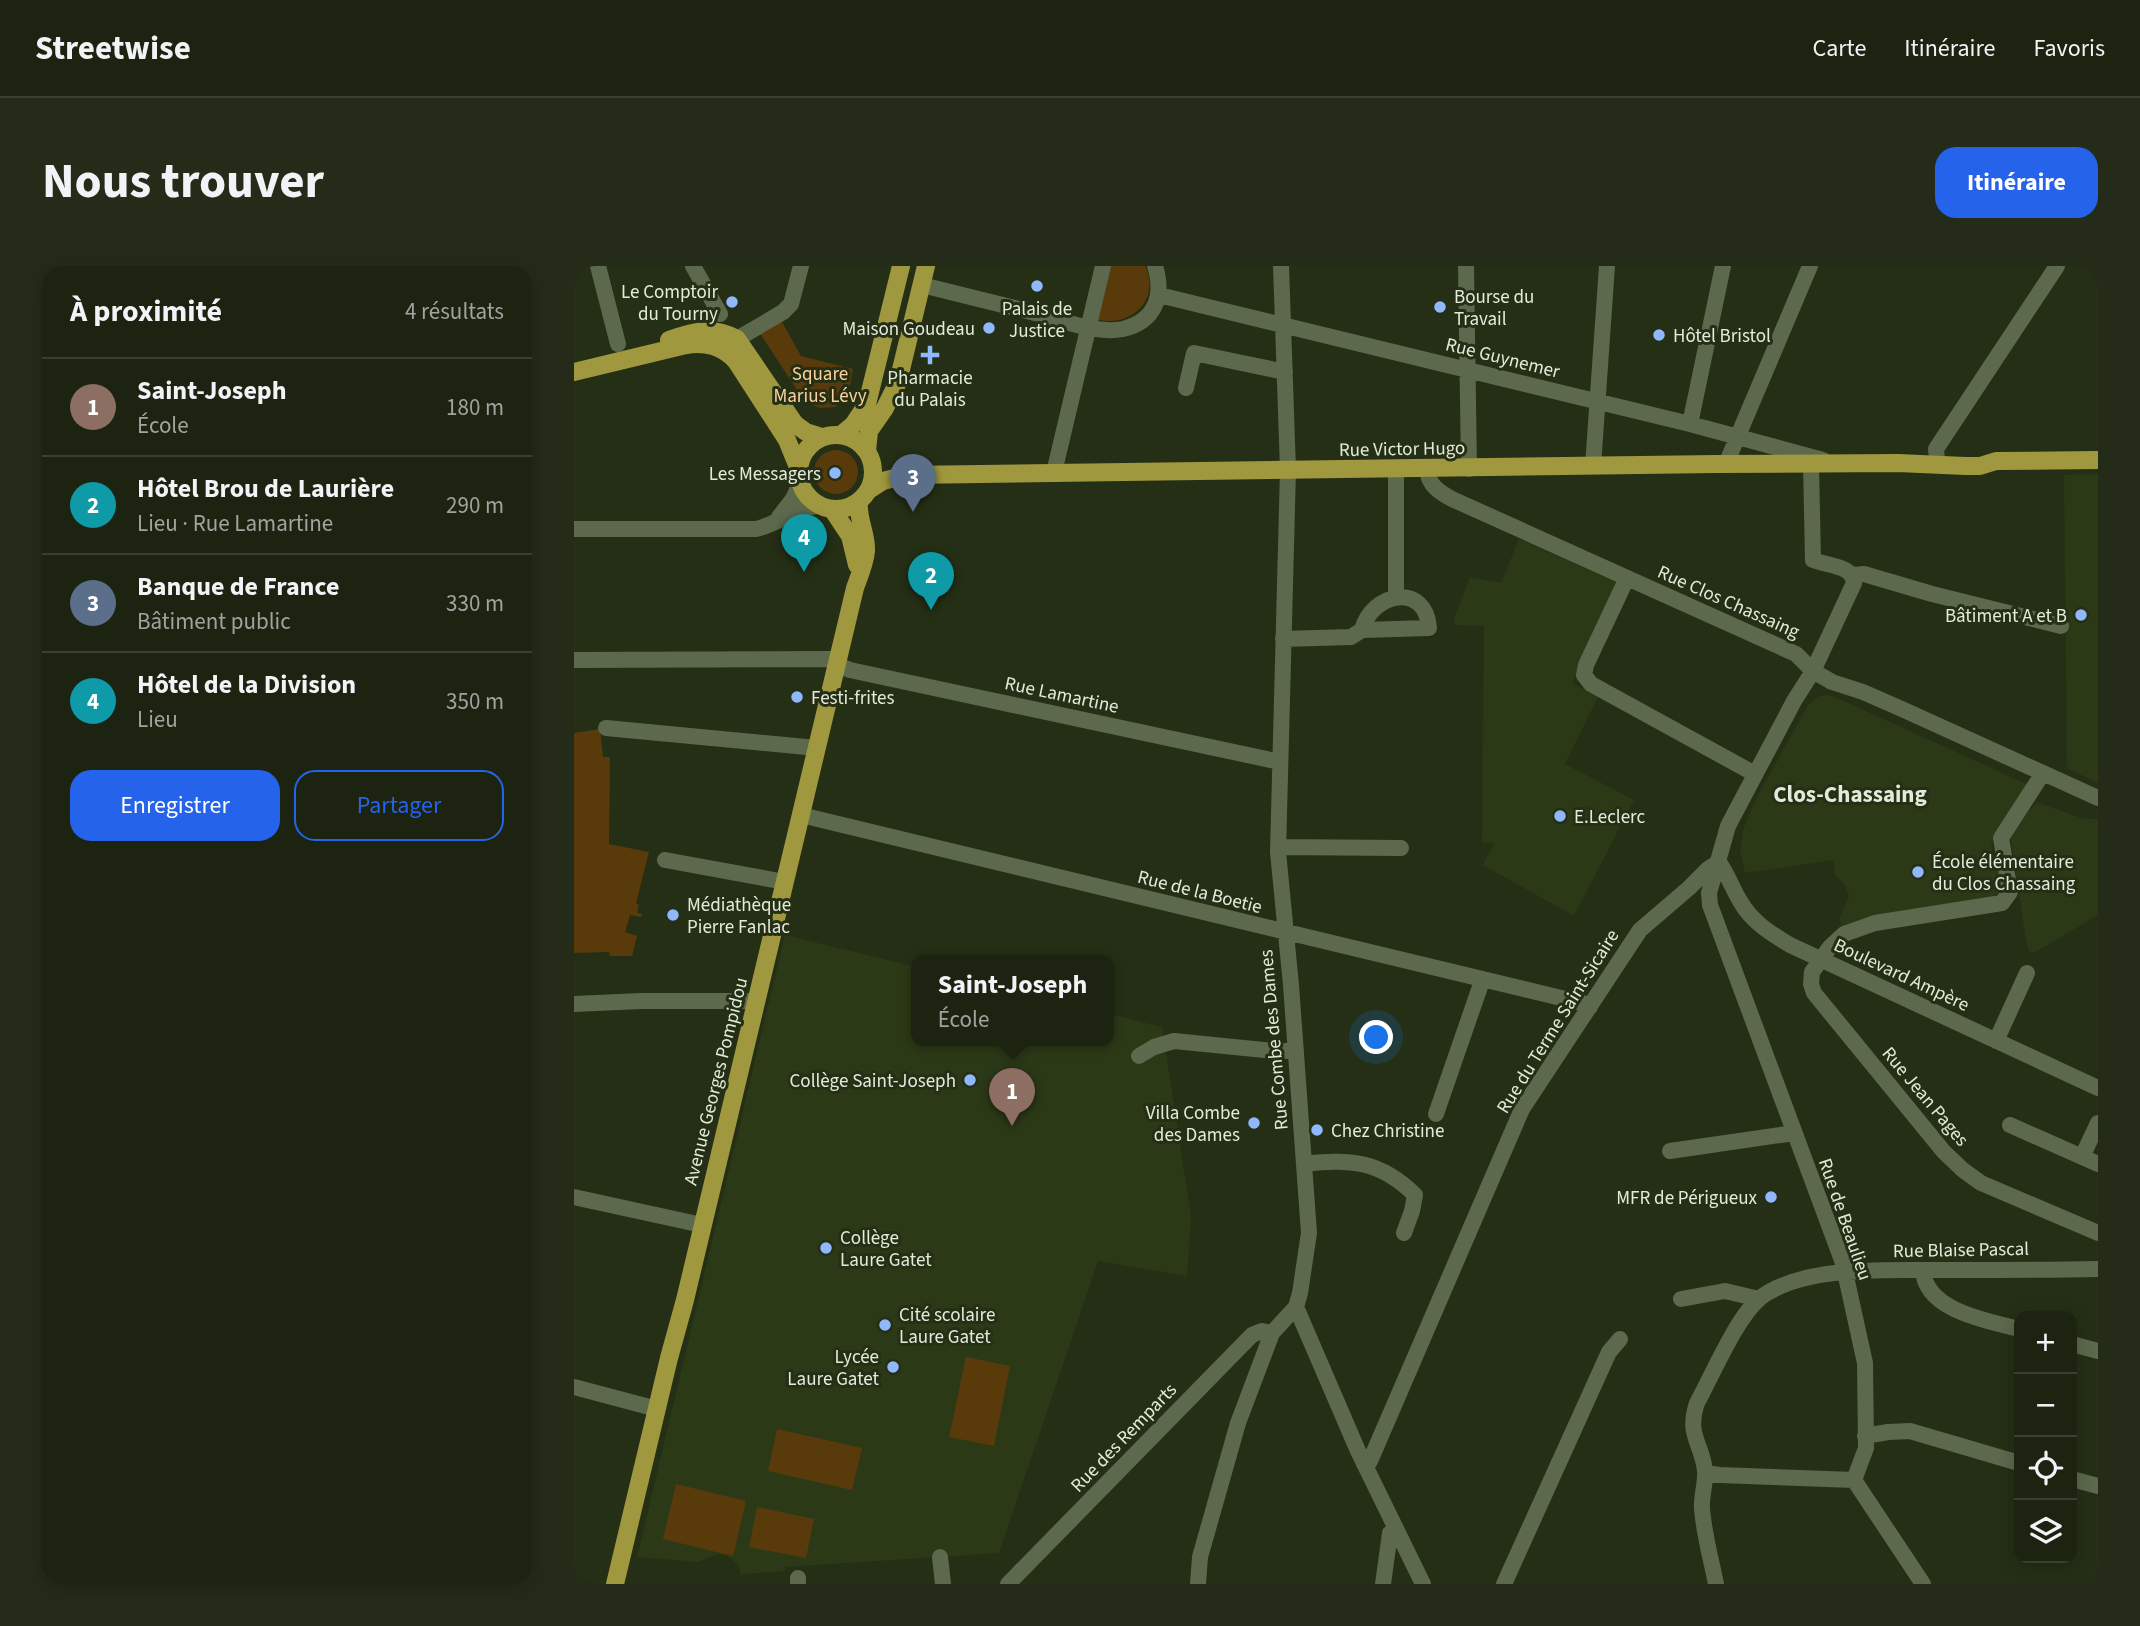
<!DOCTYPE html>
<html lang="fr">
<head>
<meta charset="utf-8">
<style>
  body { margin:0; font-family:"Source Sans 3",sans-serif; background:#252b19; color:#f1f3f6 }
  .controls { position:absolute; right:21px; bottom:21px; display:grid; overflow:hidden; border-radius:14px; box-shadow:0 4px 18px #0003 }
  .controls button { width:63px; height:63px; display:grid; place-items:center; padding:0; border:0; border-bottom:2px solid #3a4030; background:#1c2310; color:#f1f3f6; font:35px sans-serif }
  .you { position:absolute; left:803px; top:772px; width:24px; height:24px; margin:-18px; border:5px solid #fff; border-radius:50%; background:#1a73e8; box-shadow:0 0 0 10px #1a73e833 }
  .badge { display:grid; place-items:center; width:46px; height:46px; border-radius:50%; background:#2563eb; color:#fff; font-size:23px; font-weight:700 }
  .pin { position:absolute; translate:-50% -58px; filter:drop-shadow(0 2px 4px #0008) }
  .pin::after { content:''; position:absolute; top:37px; width:24px; height:21px; background:inherit; clip-path:polygon(0 0,100% 0,50% 100%) }
  .popup { position:absolute; left:337px; top:689px; width:203px; height:91px; box-sizing:border-box; display:grid; place-content:center; border-radius:14px; background:#1c2310; filter:drop-shadow(0 2px 5px #0005); font-size:23px; white-space:nowrap; color:#a0a49f }
  .popup b { font-size:26px; color:#f1f3f6 }
  .popup::after { content:''; position:absolute; left:50%; top:100%; margin-left:-14px; border:14px solid transparent; border-top-color:#1c2310 }
  .list { margin:0; padding:0; list-style:none }
  h2 { display:flex; justify-content:space-between; align-items:center; height:91px; margin:0; padding:0 28px; font-size:30px }
  h2 small { font-size:23px; font-weight:400; color:#a0a49f }
  .list li { display:grid; grid-template-columns:46px 1fr auto; gap:21px; align-items:center; box-sizing:border-box; height:98px; padding:0 28px; border-top:2px solid #3a4030 }
  .list b { display:block; font-size:26px; white-space:nowrap }
  .list p { margin:0; font-size:23px; white-space:nowrap; color:#a0a49f }
  .list em { font-size:23px; font-style:normal; color:#a0a49f }
  .actions { display:flex; gap:14px; padding:21px 28px }
  .actions a { flex:1; padding:16px 0; border:2px solid #2563eb; border-radius:21px; text-align:center; font-size:24px; color:#2563eb }
  .actions .main { background:#2563eb; color:#fff }
  .icon { flex:none; width:38px; height:38px; fill:none; stroke:currentColor; stroke-width:2; stroke-linecap:round; stroke-linejoin:round }
  .map { position:relative; flex:none; width:1524px; height:1318px; overflow:hidden; border-radius:21px }
  header { display:flex; align-items:center; gap:42px; box-sizing:border-box; height:98px; padding:0 35px; background:#1c2310; border-bottom:2px solid #3a4030 }
  header strong { font-size:33px }
  nav { display:flex; gap:38px; margin-inline-start:auto; font-size:24px }
  .intro { display:flex; align-items:center; justify-content:space-between; box-sizing:border-box; height:168px; padding:0 42px }
  h1 { margin:0; font-size:49px }
  .button { padding:18px 32px; border-radius:21px; background:#2563eb; color:#fff; font-size:24px; font-weight:700 }
  main { display:flex; gap:42px; padding:0 42px }
  aside { flex:1; background:#1c2310; border-radius:21px; box-shadow:0 4px 18px #0003 }
  .map>svg:first-child { display:block }
  .built { fill:#2c3917 }
  .green { fill:#593b0b }
  .lines { fill:none; stroke-linecap:round; stroke-linejoin:round }
  .minor { stroke:#5c694c; stroke-width:16 }
  .major { stroke:#a0983f; stroke-width:18 }
  .poi-dot { fill:#90b8fd; stroke:#252f15; stroke-width:2.5 }
  .labels { text-anchor:middle; stroke-width:6; stroke-linejoin:round; paint-order:stroke }
  .poi-label { font-size:19px; fill:#e3eada; stroke:#252f15; text-anchor:start }
  .street-label { font-size:19px; fill:#e3eada; stroke:#252f15 }
  .park-label { font-size:19px; fill:#fad19c; stroke:#252f15 }
  .quarter-label { font-size:23px; font-weight:bold; fill:#e3eada; stroke:#252f15 }
</style>
</head>
<body>
<header>
<strong>Streetwise</strong>
<nav><a>Carte</a><a>Itinéraire</a><a>Favoris</a></nav>
</header>
<div class="intro"><h1>Nous trouver</h1><a class="button">Itinéraire</a></div>
<main>
<aside>
<h2>À proximité<small>4 résultats</small></h2>
<ul class="list">
<li><span class="badge" style="background:#8d6e63">1</span><div><b>Saint-Joseph</b><p>École</p></div><em>180 m</em></li>
<li><span class="badge" style="background:#0f9aa8">2</span><div><b>Hôtel Brou de Laurière</b><p>Lieu · Rue Lamartine</p></div><em>290 m</em></li>
<li><span class="badge" style="background:#5c6f8a">3</span><div><b>Banque de France</b><p>Bâtiment public</p></div><em>330 m</em></li>
<li><span class="badge" style="background:#0f9aa8">4</span><div><b>Hôtel de la Division</b><p>Lieu</p></div><em>350 m</em></li>
</ul>
<div class="actions"><a class="main">Enregistrer</a><a>Partager</a></div>
</aside>
<div class="map">
<svg width="1524" height="1318" viewBox="0 0 1524 1318">
  <rect width="100%" height="100%" fill="#252f15"/>
  <path class="built" d="M1524 208V517L1493 502 1490 209Z
    M945 273 1041 315 1044 324 998 417 1024 431 991 498 1060 534 1000 650 909 599 920 577 908 576 910 360 881 359 880 353 896 311 927 317Z
    M1247 429 1259 430 1457 520 1417 577 1421 603H1427L1428 629 1269 662 1265 653 1275 630 1271 619 1261 609 1260 594 1171 607 1166 584 1170 561 1181 535 1234 439Z
    M1463 536 1510 553H1524V649L1460 687 1455 685 1451 669 1436 566Z
    M211 669 342 701V774H534V748L588 761 617 951 613 1010 524 995 425 1287 211 1301V1305L167 1308 165 1300 154 1290 144 1288 124 1296 63 1291Z"/>
  <path class="green" d="M537 0H571C587 33 558 61 524 54Z
    M207 54 227 90 279 103 274 131 261 141 246 142 231 136 185 66Z
    M240 206a22 22 0 1 1 44 0a22 22 0 1 1-44 0Z
    M26 463 29 491H36L35 578 75 586 62 637 65 639 63 647 68 648 67 651 56 649 51 666 63 670 58 690H36L35 686 0 687V467Z
    M392 1091 436 1100 420 1180 375 1171Z
    M203 1163 288 1182 278 1224 194 1205Z
    M102 1218 172 1235 159 1290 89 1273Z
    M183 1241 240 1253 232 1292 175 1281Z"/>
  <g class="lines">
    <path class="minor" d="M24 0 44 78
      M119 0 146 48
      M892 0 895 203
      M348 19C388 29 429 39 469 49 493 56 524 68 549 63 582 55 590 29 581 0
      M585 29 1116 158 1249 194
      M163 73 209 46 217 38 227 0
      M612 122 620 87 711 106
      M1116 158 1149 0
      M1152 198 1236 0
      M1237 198 1239 294C1253 300 1279 299 1280 317L1239 405 1220 435 1154 560 1135 627 1136 639 1269 997 1291 1097 1292 1182 1280 1214 1349 1318
      M1019 200 1033 0
      M1371 200 1363 193 1362 183 1483 0
      M853 203C854 219 865 226 878 233L1222 388 1239 405 1258 416 1289 426 1330 444 1524 532
      M822 204V332
      M482 208V198L529 0
      M205 251 219 233 226 218
      M0 263H182C204 258 223 241 245 240
      M1280 309 1290 308 1358 328 1487 360
      M1053 312 1012 399 1010 409 1017 418 1181 508
      M709 373 777 371 788 364 855 362C852 316 798 326 788 364
      M0 394 264 393
      M263 399 276 404 706 496
      M32 462 243 482
      M1469 507 1427 572 1436 626 1428 637 1301 657 1270 668 1256 681 1238 706 1237 718 1240 727 1370 886 1389 904 1407 917 1524 967
      M227 549 1012 738 1016 741
      M704 581 827 582
      M91 594 211 616
      M1145 596C1154 609 1158 622 1166 635 1178 656 1196 667 1216 679L1524 822
      M0 738 67 735H182
      M1422 775 1453 707
      M565 790 580 781 600 775 700 785H722
      M862 848 908 715
      M1436 859 1524 898
      M1096 885 1220 867
      M1508 891 1524 857
      M730 898C775 892 807 895 841 929L838 945 830 967
      M0 931 128 959
      M1349 1004C1351 1045 1415 1055 1445 1063
      M1107 1033 1151 1025 1185 1033
      M722 1041 784 1185 849 1318
      M1498 1078 1524 1085
      M0 1121 83 1143
      M1291 1170 1314 1166 1336 1165 1445 1197
      M790 1198 796 1195 948 843 1066 664 1115 622 1134 603 1145 596
      M1131 1207 1146 1209 1280 1214
      M1498 1213 1524 1220
      M366 1291 369 1318
      M224 1312V1318
      M434 1318 678 1069 688 1065 698 1067
      M624 1318 626 1291 664 1157 698 1067 722 1041 726 1027 735 967 717 719 704 586 714 204 707 0
      M809 1318 816 1267 821 1264
      M930 1318 1035 1086 1046 1073
      M1142 1318C1137 1293 1130 1268 1128 1243 1127 1230 1132 1217 1131 1205 1128 1176 1112 1170 1123 1137 1139 1108 1162 1052 1186 1032 1232 997 1324 1005 1379 1004 1428 1004 1476 1004 1524 1003"/>
    <path class="major" d="M95 74C120 65 139 60 163 73L221 158 232 166 248 171
      M0 106 112 79C132 76 148 80 162 95L213 174 224 201
      M225 206a37 37 0 1 1 74 0a37 37 0 1 1-74 0Z
      M267 169 279 159 293 138 327 0
      M293 185 295 165 311 142 324 116 352 0
      M295 224 309 215 332 209 1142 198 1324 197 1391 200H1406L1422 195 1524 194
      M258 243 276 270 283 299
      M41 1318 95 1092 111 1034 281 322C285 311 291 297 292 285 293 268 283 253 285 235"/>
  </g>
  <g class="poi-dot">
    <circle cx="463" cy="20" r="7"/>
    <circle cx="158" cy="36" r="7"/>
    <circle cx="866" cy="41" r="7"/>
    <circle cx="415" cy="62" r="7"/>
    <circle cx="1085" cy="69" r="7"/>
    <path d="M352.5 78.5h7v7h7v7h-7v7h-7v-7h-7v-7h7z"/>
    <circle cx="261" cy="207" r="7"/>
    <circle cx="1507" cy="349" r="7"/>
    <circle cx="223" cy="431" r="7"/>
    <circle cx="986" cy="550" r="7"/>
    <circle cx="1344" cy="606" r="7"/>
    <circle cx="99" cy="649" r="7"/>
    <circle cx="396" cy="814" r="7"/>
    <circle cx="680" cy="857" r="7"/>
    <circle cx="743" cy="864" r="7"/>
    <circle cx="1197" cy="931" r="7"/>
    <circle cx="252" cy="982" r="7"/>
    <circle cx="311" cy="1059" r="7"/>
    <circle cx="319" cy="1101" r="7"/>
  </g>
  <g class="labels">
    <g class="poi-label">
      <text x="144" y="32" text-anchor="end">Le Comptoir<tspan x="144" dy="22">du Tourny</tspan></text>
      <text x="880" y="37">Bourse du<tspan x="880" dy="22">Travail</tspan></text>
      <text x="463" y="49" text-anchor="middle">Palais de<tspan x="463" dy="22">Justice</tspan></text>
      <text x="401" y="69" text-anchor="end">Maison Goudeau</text>
      <text x="1099" y="76">Hôtel Bristol</text>
      <text x="356" y="118" text-anchor="middle">Pharmacie<tspan x="356" dy="22">du Palais</tspan></text>
      <text x="247" y="214" text-anchor="end">Les Messagers</text>
      <text x="1493" y="356" text-anchor="end">Bâtiment A et B</text>
      <text x="237" y="438">Festi-frites</text>
      <text x="1000" y="557">E.Leclerc</text>
      <text x="1358" y="602">École élémentaire<tspan x="1358" dy="22">du Clos Chassaing</tspan></text>
      <text x="113" y="645">Médiathèque<tspan x="113" dy="22">Pierre Fanlac</tspan></text>
      <text x="382" y="821" text-anchor="end">Collège Saint-Joseph</text>
      <text x="666" y="853" text-anchor="end">Villa Combe<tspan x="666" dy="22">des Dames</tspan></text>
      <text x="757" y="871">Chez Christine</text>
      <text x="1183" y="938" text-anchor="end">MFR de Périgueux</text>
      <text x="266" y="978">Collège<tspan x="266" dy="22">Laure Gatet</tspan></text>
      <text x="325" y="1055">Cité scolaire<tspan x="325" dy="22">Laure Gatet</tspan></text>
      <text x="305" y="1097" text-anchor="end">Lycée<tspan x="305" dy="22">Laure Gatet</tspan></text>
    </g>
    <g class="street-label">
      <text transform="translate(929 91) rotate(14)" y="7">Rue Guynemer</text>
      <text transform="translate(828 182) rotate(-1)" y="7">Rue Victor Hugo</text>
      <text transform="translate(1155 335) rotate(24)" y="7">Rue Clos Chassaing</text>
      <text transform="translate(488 428) rotate(12)" y="7">Rue Lamartine</text>
      <text transform="translate(626 625) rotate(14)" y="7">Rue de la Boetie</text>
      <text transform="translate(1328 708) rotate(25)" y="7">Boulevard Ampère</text>
      <text transform="translate(983 755) rotate(-58)" y="7">Rue du Terme Saint-Sicaire</text>
      <text transform="translate(699 774) rotate(-95)" y="7">Rue Combe des Dames</text>
      <text transform="translate(141 815) rotate(-76)" y="7">Avenue Georges Pompidou</text>
      <text transform="translate(1352 830) rotate(50)" y="7">Rue Jean Pages</text>
      <text transform="translate(1272 953) rotate(71)" y="7">Rue de Beaulieu</text>
      <text transform="translate(1387 983) rotate(-1)" y="7">Rue Blaise Pascal</text>
      <text transform="translate(549 1171) rotate(-46)" y="7">Rue des Remparts</text>
    </g>
    <g class="park-label">
      <text x="246" y="114">Square<tspan x="246" dy="22">Marius Lévy</tspan></text>
    </g>
    <g class="quarter-label">
      <text x="1276" y="536">Clos-Chassaing</text>
    </g>
  </g>
</svg>
<div class="controls">
<button>+</button>
<button>−</button>
<button><svg class="icon" aria-label="locate" viewBox="0 0 24 24"><circle cx="12" cy="12" r="6"/><path d="M12 2v4M12 18v4M2 12h4M18 12h4"/></svg></button>
<button><svg class="icon" aria-label="layers" viewBox="0 0 24 24"><path d="M12 4l9 5-9 5-9-5zM3 14l9 5 9-5"/></svg></button>
</div>
<div class="you"></div>
<div class="pin badge" style="left:438px;top:860px;background:#8d6e63">1</div>
<div class="popup"><b>Saint-Joseph</b>École</div>
<div class="pin badge" style="left:357px;top:344px;background:#0f9aa8">2</div>
<div class="pin badge" style="left:339px;top:246px;background:#5c6f8a">3</div>
<div class="pin badge" style="left:230px;top:306px;background:#0f9aa8">4</div>
</div>
</main>
</body>
</html>
